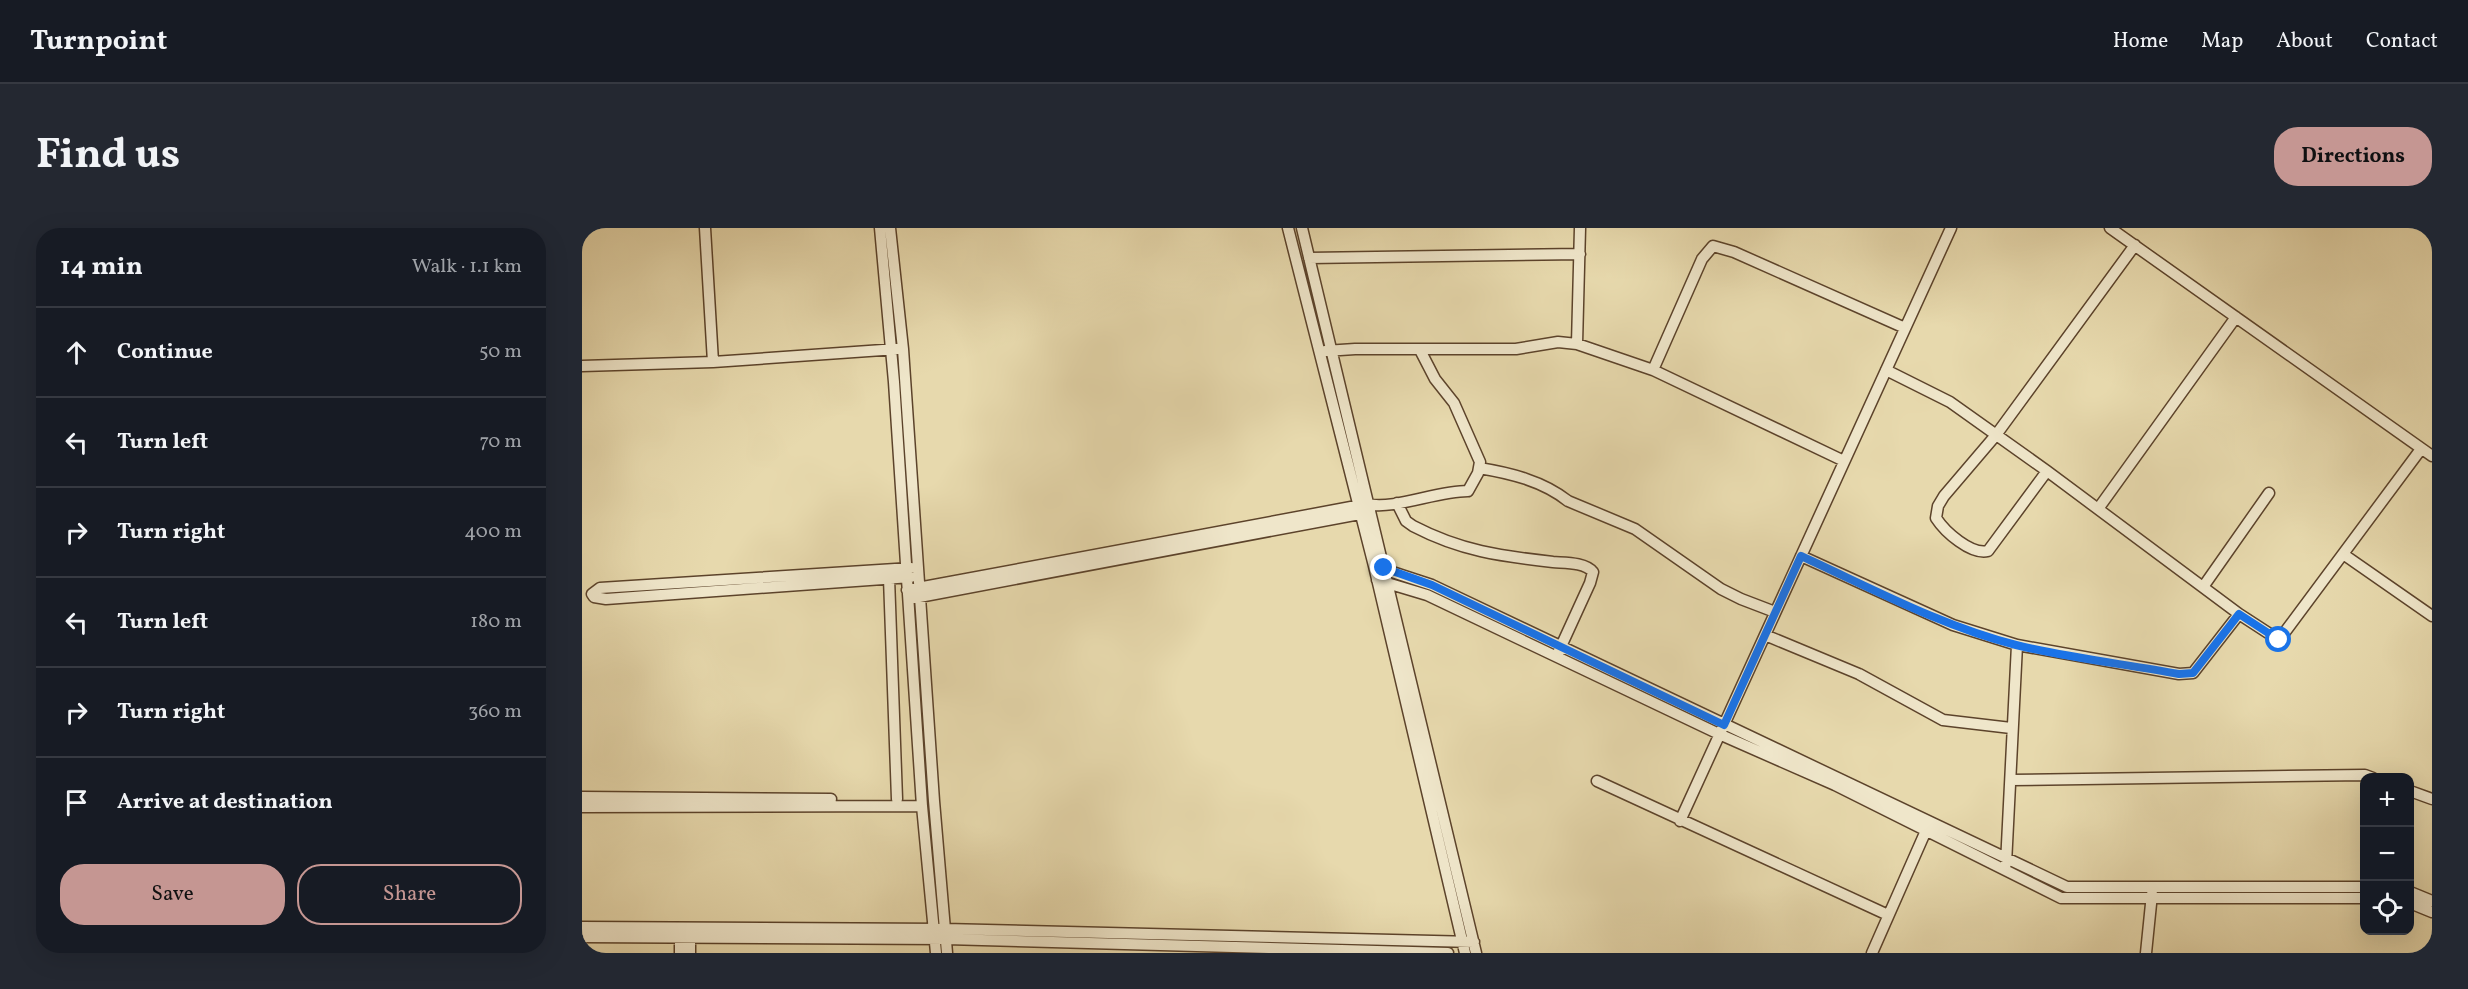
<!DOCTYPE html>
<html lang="en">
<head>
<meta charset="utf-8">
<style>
  body { margin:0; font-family:Vollkorn,serif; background:#242831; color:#f1f3f6 }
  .controls { position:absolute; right:18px; bottom:18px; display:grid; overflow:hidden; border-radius:12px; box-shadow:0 6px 24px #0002 }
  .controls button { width:54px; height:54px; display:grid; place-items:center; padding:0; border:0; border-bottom:2px solid #363941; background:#171b24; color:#f1f3f6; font:30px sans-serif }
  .stop { position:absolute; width:18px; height:18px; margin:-14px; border:4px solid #1a73e8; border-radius:50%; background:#fff }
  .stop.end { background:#1a73e8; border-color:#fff; box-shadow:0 2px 6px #0008 }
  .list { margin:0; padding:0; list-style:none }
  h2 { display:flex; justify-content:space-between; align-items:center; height:78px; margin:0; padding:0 24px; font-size:26px }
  h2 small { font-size:20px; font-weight:400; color:#9ea1a6 }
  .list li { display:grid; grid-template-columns:39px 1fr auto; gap:18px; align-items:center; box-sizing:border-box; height:90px; padding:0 24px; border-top:2px solid #363941 }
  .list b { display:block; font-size:22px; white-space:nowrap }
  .list em { font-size:20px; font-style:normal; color:#9ea1a6 }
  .actions { display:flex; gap:12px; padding:18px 24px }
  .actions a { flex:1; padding:14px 0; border:2px solid #c59692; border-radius:24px; text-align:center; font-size:21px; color:#c59692 }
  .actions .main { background:#c59692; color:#111 }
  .icon { flex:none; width:33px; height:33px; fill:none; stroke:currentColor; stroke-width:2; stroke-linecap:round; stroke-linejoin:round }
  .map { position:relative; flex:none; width:1850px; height:725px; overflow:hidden; border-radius:24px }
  header { display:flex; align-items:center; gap:36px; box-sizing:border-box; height:84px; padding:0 30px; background:#171b24; border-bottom:2px solid #363941 }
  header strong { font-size:28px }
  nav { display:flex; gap:33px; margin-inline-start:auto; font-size:21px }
  .intro { display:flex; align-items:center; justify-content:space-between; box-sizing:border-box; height:144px; padding:0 36px }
  h1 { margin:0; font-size:42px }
  .button { padding:15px 27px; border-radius:24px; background:#c59692; color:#111; font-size:21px; font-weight:700 }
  main { display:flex; gap:36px; padding:0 36px }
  aside { flex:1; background:#171b24; border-radius:24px; box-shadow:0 6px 24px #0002 }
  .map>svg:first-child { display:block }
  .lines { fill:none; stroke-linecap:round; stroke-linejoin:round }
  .minor-casing { stroke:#5c432b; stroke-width:13 }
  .minor { stroke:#efe6ca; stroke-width:10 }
  .route { stroke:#1a73e8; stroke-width:8 }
</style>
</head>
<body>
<header>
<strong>Turnpoint</strong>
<nav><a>Home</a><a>Map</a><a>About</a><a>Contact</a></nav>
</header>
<div class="intro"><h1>Find us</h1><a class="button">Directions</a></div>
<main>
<aside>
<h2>14 min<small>Walk · 1.1 km</small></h2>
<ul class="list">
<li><svg class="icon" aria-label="ahead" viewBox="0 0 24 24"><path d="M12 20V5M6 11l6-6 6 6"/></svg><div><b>Continue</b></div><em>50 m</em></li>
<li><svg class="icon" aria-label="left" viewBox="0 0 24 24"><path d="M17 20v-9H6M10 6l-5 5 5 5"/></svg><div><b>Turn left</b></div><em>70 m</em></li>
<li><svg class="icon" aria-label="right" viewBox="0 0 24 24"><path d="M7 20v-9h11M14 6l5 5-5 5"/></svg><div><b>Turn right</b></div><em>400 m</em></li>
<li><svg class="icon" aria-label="left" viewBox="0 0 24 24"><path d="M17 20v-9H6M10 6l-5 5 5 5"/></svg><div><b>Turn left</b></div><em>180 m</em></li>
<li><svg class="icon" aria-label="right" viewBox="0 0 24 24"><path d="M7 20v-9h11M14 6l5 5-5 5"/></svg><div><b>Turn right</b></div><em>360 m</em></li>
<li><svg class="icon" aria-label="arrive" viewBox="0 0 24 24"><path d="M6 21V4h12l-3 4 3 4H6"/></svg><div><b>Arrive at destination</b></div></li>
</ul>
<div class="actions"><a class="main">Save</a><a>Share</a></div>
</aside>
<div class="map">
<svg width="1850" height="725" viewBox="0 0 1850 725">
  <rect width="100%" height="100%" fill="#e7d9ad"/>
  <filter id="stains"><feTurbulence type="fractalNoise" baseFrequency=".00333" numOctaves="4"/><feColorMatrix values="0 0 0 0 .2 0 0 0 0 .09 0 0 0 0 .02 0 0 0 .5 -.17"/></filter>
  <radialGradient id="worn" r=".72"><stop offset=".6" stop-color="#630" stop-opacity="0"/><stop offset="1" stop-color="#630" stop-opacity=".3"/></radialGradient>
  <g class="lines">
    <defs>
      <path id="minor" d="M123 0 131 134
        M298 0 312 154 340 578 354 725
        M308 0 321 121 352 573 365 725
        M706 0 792 338 883 725
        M720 0 894 725
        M1528 0 1850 228
        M727 30 998 26
        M995 116 998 0
        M743 123 773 121H934L976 114 995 116 1071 142 1262 233
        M0 138 131 134 315 121
        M1071 142 1120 31 1131 18 1152 24 1323 100
        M1304 142 1368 174 1465 243 1657 386
        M897 240C928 245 961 253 986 273L1053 301 1139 361 1159 371 1193 384
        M1465 243 1406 323C1389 327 1363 304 1354 290L1356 278 1362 268 1414 207 1553 17
        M815 275 824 293 831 298C879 323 918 328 971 334 983 335 1003 334 1011 344L1008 355 976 425
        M1516 281 1654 89
        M1761 326 1850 388
        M1219 328 1371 397 1435 417
        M792 338 850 357 1485 659H1782
        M329 349 24 371 12 369 10 366 18 360 329 340
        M307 350 315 571
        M795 352 845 367 1137 506 1253 557 1479 670H1782
        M1621 359 1687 265
        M325 362 785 276C813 282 854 263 886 263L896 245 898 234 872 175 853 151 838 122
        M332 370 783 285
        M1183 407 1277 446 1361 492 1429 500
        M1429 552 1783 547 1791 550
        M1015 553 1306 687
        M1828 563 1850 571
        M0 569 249 571
        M0 579 340 578
        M1098 593 1369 0
        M1424 636 1435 417 1597 446 1611 445 1657 386 1697 412 1839 221
        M1828 664 1850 673
        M1828 675 1850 684
        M0 699 363 701 892 714
        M0 709 364 711 866 725
        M98 725V704
        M108 725V704
        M1290 725 1346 598
        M1564 725 1570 666"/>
    </defs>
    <use href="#minor" class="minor-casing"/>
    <use href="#minor" class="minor"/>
  </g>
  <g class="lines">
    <path class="route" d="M802 340 850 357 1142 497 1219 328C1289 360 1359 398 1434 417 1487 430 1543 436 1597 446L1611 445 1657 386 1697 412"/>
  </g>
  <rect width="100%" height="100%" filter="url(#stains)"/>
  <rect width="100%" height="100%" fill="url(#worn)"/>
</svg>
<div class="controls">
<button>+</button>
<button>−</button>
<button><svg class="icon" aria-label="locate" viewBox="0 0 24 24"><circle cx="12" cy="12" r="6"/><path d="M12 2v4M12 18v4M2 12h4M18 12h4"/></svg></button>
</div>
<div class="stop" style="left:1697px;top:412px"></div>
<div class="stop end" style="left:802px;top:340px"></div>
</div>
</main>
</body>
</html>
